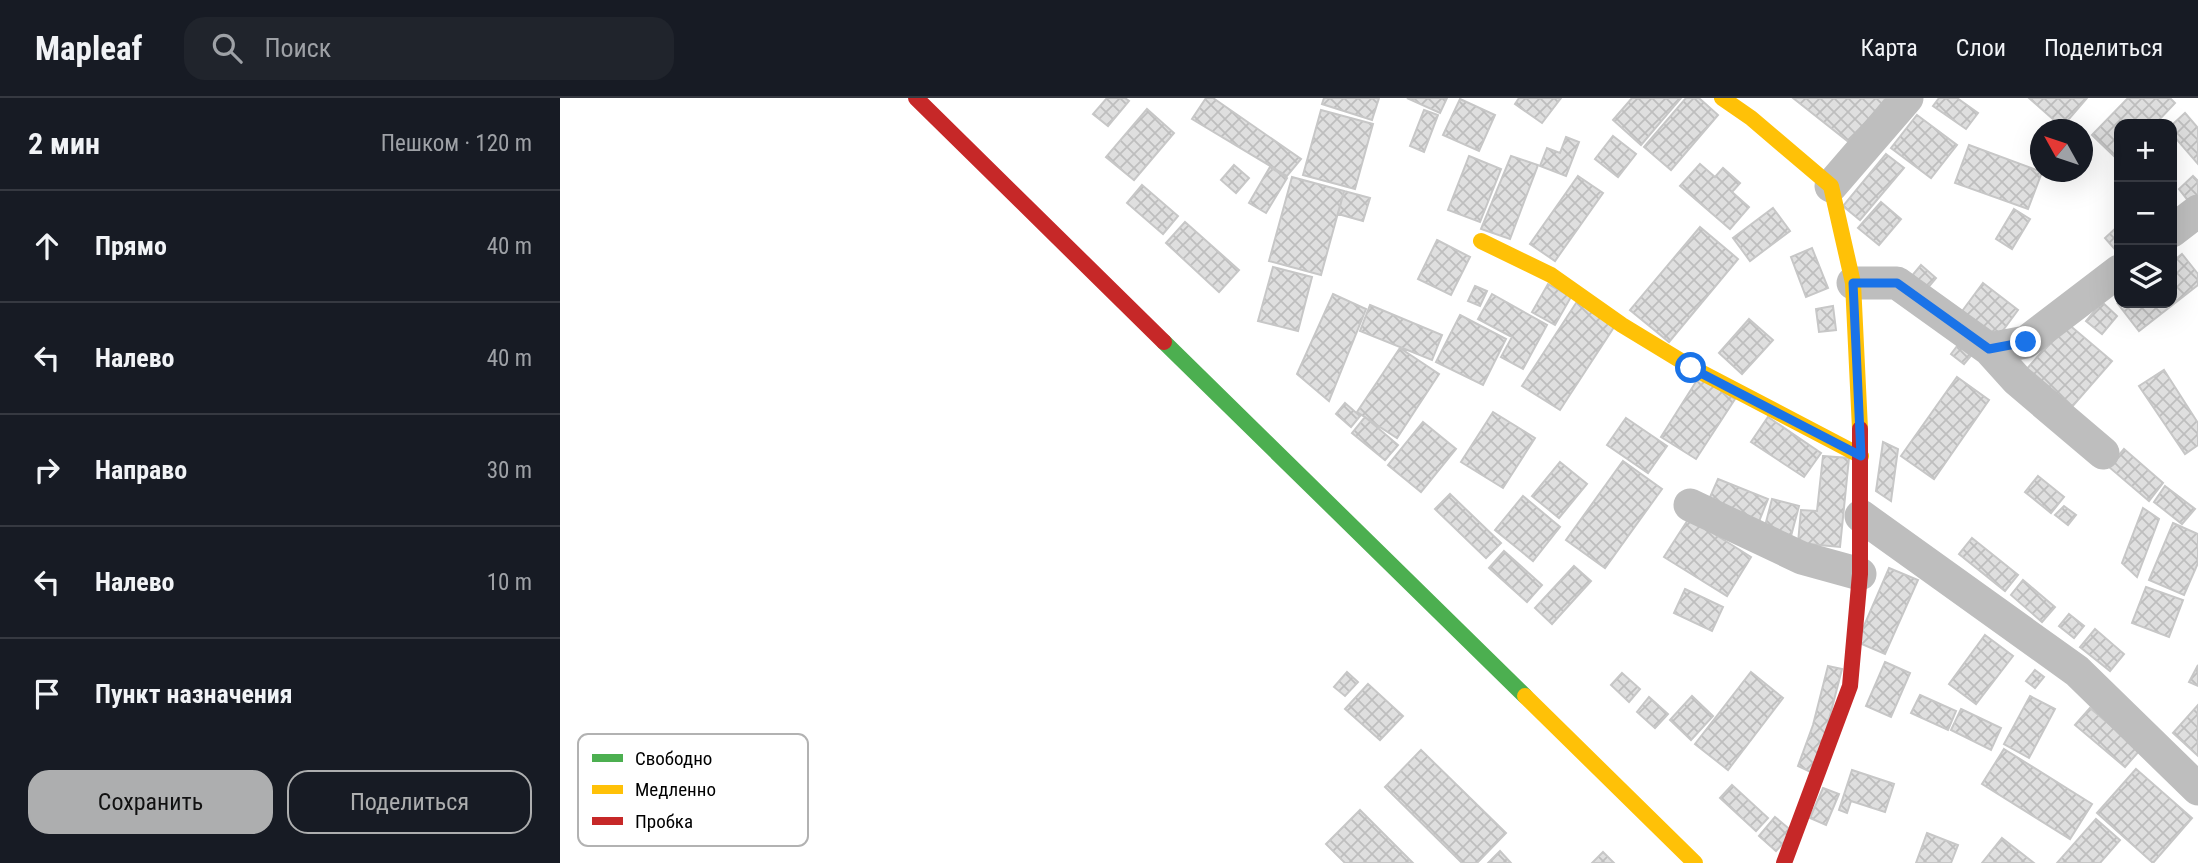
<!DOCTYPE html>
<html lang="ru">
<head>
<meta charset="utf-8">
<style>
  body { margin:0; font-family:"Roboto Condensed",sans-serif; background:#20242c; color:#f1f3f6 }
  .controls { position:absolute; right:21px; top:21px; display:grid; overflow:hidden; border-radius:14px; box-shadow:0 7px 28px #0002 }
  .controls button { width:63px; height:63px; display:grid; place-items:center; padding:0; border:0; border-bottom:2px solid #363941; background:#171b24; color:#f1f3f6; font:35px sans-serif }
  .compass { position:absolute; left:1470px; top:21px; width:63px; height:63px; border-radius:50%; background:#171b24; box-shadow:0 7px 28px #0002; rotate:310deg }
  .stop { position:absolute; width:21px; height:21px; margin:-16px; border:5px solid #1a73e8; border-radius:50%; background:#fff }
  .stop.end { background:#1a73e8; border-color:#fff; box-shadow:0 2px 7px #0008 }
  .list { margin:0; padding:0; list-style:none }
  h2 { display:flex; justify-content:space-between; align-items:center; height:91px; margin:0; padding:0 28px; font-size:30px }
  h2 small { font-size:23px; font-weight:400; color:#9ea1a6 }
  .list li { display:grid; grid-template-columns:46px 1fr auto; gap:21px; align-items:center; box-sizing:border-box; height:112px; padding:0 28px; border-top:2px solid #363941 }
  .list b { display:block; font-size:26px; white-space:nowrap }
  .list em { font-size:23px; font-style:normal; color:#9ea1a6 }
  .actions { display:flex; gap:14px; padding:21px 28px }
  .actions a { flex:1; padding:16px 0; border:2px solid #adaeaf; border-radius:21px; text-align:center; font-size:24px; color:#adaeaf }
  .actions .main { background:#adaeaf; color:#111 }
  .icon { flex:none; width:38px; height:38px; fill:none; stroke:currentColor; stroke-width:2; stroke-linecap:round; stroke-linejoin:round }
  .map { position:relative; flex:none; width:1638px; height:765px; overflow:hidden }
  header { display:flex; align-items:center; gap:42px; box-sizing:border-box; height:98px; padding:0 35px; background:#171b24; border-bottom:2px solid #363941 }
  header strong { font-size:33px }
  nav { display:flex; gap:38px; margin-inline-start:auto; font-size:24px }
  .search { width:490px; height:63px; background:#20242c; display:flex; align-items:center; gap:18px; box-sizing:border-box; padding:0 24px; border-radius:21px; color:#9ea1a6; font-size:26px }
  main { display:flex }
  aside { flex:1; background:#171b24 }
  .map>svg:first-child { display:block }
  .building { fill:url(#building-cross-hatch); stroke:#c7c7c7; stroke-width:2 }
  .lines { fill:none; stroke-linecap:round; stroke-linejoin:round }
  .street { stroke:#bebebe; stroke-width:33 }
  .fast { stroke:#4caf50; stroke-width:16 }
  .slow { stroke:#ffc107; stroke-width:16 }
  .jam { stroke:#c62828; stroke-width:16 }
  .route { stroke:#1a73e8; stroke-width:9 }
  .key { fill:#fff; stroke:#b2b2b2; stroke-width:2 }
  .key-label { font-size:19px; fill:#000 }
</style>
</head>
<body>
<header>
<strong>Mapleaf</strong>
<div class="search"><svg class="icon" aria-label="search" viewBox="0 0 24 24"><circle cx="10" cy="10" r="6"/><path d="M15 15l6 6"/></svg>Поиск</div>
<nav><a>Карта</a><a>Слои</a><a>Поделиться</a></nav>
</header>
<main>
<aside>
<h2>2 мин<small>Пешком · 120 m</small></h2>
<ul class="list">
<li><svg class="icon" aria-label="ahead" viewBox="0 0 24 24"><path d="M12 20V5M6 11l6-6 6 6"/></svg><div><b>Прямо</b></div><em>40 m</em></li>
<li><svg class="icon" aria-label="left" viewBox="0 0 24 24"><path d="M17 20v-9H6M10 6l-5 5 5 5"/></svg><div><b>Налево</b></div><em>40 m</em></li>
<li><svg class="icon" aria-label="right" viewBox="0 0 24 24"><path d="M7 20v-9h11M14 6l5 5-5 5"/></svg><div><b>Направо</b></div><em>30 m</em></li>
<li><svg class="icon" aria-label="left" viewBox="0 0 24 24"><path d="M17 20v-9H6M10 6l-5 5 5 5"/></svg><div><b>Налево</b></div><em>10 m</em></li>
<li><svg class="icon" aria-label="arrive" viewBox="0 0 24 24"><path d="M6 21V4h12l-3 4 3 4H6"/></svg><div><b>Пункт назначения</b></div></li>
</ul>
<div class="actions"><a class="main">Сохранить</a><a>Поделиться</a></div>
</aside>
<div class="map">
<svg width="1638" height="765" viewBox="0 0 1638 765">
  <defs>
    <pattern id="building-cross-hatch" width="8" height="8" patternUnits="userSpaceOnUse" patternTransform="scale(1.75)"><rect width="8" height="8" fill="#dfdfdf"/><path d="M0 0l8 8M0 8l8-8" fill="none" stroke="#bebebe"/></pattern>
  </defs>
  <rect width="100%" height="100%" fill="#fff"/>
  <path class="building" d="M547 0H565L569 3 548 28 533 16Z
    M646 0H653L741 61 727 78 632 21Z
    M764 0H819L812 22 762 6Z
    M847 0H887L880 15Z
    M959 0H1001L982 25 955 6Z
    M1072 0H1121L1081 47 1053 22Z
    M1126 0H1139L1158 17 1111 72 1084 49Z
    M1233 0H1326L1290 45Z
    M1379 0H1397L1418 15 1406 31 1373 8Z
    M1469 0H1527L1502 29Z
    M1568 0H1610L1615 5 1595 26H1559V63L1532 37Z
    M900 1 935 17 919 53 883 37Z
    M587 11 614 35 574 82 546 59Z
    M761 12 813 26 795 91 743 77Z
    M864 12 878 17 864 54 850 48Z
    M1625 15 1638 30V66L1612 36V27Z
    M1357 17 1397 47 1371 80 1331 50Z
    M1053 38 1076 56 1058 79 1035 61Z
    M1006 39 1019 44 1006 78 980 68 987 50 1000 55Z
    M1409 47 1482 74 1468 111 1395 85Z
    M1326 56 1344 70 1300 122 1283 108Z
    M909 58 941 71 920 124 888 112Z
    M951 58 978 67 950 141 921 131Z
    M1140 66 1155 79 1163 70 1180 85 1172 94 1189 109 1170 131 1120 88Z
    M674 67 689 80 676 95 661 82Z
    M710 69 727 80 706 115 689 105Z
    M1018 78 1043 95 995 163 970 146Z
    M1633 78 1638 83V99L1630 105 1619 91Z
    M732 79 784 93 761 177 709 163Z
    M582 87 618 118 603 136 567 105Z
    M784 93 810 100 803 123 778 116Z
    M1321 104 1341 121 1319 147 1298 130Z
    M1213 110 1230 133 1190 163 1173 140Z
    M1454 111 1470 121 1452 151 1436 141Z
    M625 124 679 172 659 194 606 145Z
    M1140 129 1178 161 1109 244 1070 212Z
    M1556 130 1559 133V156L1545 140Z
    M877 142 910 159 891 197 858 181Z
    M1252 150 1268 190 1246 199 1231 159Z
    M1622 156 1638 176V187L1579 233 1558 206 1612 205V164Z
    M1361 167 1376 180 1366 192 1351 179Z
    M713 169 752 179 738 233 698 223Z
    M1423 185 1458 212 1435 243 1400 216Z
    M988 186 1011 199 995 227 972 214Z
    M915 188 927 193 920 208 908 203Z
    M773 196 806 211 769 303 737 276Z
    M932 196 987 227 963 271 941 259 952 239 918 221Z
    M1018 202 1056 226 1000 312 962 288Z
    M1542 204 1557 218 1542 236 1526 223Z
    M810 207 882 237 872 262 800 233Z
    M1273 208 1276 232 1259 234 1256 211Z
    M900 217 946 241 923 287 876 264Z
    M1189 221 1213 242 1182 276 1159 255Z
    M1507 225 1552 263 1510 311 1465 273Z
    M1401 243 1414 254 1404 266 1391 256Z
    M840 250 879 276 837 340 797 314Z
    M1604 272 1638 325V347L1625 356 1579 288Z
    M1139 279 1175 301 1136 361 1101 339Z
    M1397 279 1429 302 1374 381 1341 358Z
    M785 305 800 318 791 329 776 316Z
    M933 314 975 340 943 390 901 364Z
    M805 319 838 347 825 362 792 335Z
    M1208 319 1261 355 1244 379 1191 344Z
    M1066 320 1107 348 1088 375 1047 347Z
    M863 324 896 351 861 394 828 367Z
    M1323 344 1338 351 1331 403 1316 393Z
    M1564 351 1603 385 1589 403 1549 369Z
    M1263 358 1289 360 1280 449 1238 445 1241 412 1257 413Z
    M1063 363 1102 391 1045 470 1006 442Z
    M1000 364 1027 386 999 420 972 398Z
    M1478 378 1504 399 1491 415 1465 394Z
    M1158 381 1208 401 1198 426 1147 406Z
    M1605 388 1635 411 1622 426 1594 404Z
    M890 396 941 445 926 460 875 411Z
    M963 398 1000 429 973 463 935 432Z
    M1212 401 1239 408 1231 438 1204 432Z
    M1504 408 1516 417 1508 427 1495 417Z
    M1583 410 1599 421 1577 479 1562 465Z
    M1129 420 1191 459 1167 498 1104 459Z
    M1613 425 1638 436V465L1624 497 1589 482Z
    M1412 440 1458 477 1445 493 1399 456Z
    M944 453 982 487 967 504 929 470Z
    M1014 468 1031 483 992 526 975 510Z
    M1329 470 1358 482 1325 556 1297 544Z
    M1463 482 1495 509 1482 524 1451 497Z
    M1586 489 1623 502 1609 539 1572 525Z
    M1125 491 1163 509 1152 533 1114 515Z
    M1509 516 1524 528 1514 540 1499 528Z
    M1535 531 1564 556 1550 573 1520 549Z
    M1425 537 1453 558 1416 606 1389 586Z
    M1325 564 1350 575 1331 619 1306 608Z
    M1638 567V588L1629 584Z
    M1268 568 1282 571 1255 676 1238 668 1253 627Z
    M1475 572 1484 579 1475 590 1466 583Z
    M787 574 798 584 785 598 774 589Z
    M1191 574 1223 600 1168 672 1135 646Z
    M1062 575 1080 591 1069 604 1051 587Z
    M808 586 843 618 820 642 785 611Z
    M1360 597 1396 613 1388 632 1351 615Z
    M1132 598 1153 618 1131 642 1110 622Z
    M1470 598 1495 611 1469 660 1444 646Z
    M1089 599 1108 616 1095 630 1077 614Z
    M1638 607V658L1613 635Z
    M1530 610 1580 652 1565 669 1515 627Z
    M1401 611 1441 630 1431 652 1391 632Z
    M1444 651 1532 706 1510 741 1422 686Z
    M861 652 946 735 917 765H902L825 689Z
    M1576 671 1632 720 1593 765 1537 715Z
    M1292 672 1334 686 1325 714 1291 703 1287 715 1279 712Z
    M1172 687 1208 720 1196 733 1160 700Z
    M1263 690 1279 696 1266 727 1250 720Z
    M800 712 853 765H785L766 746Z
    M1215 719 1233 734 1216 753 1199 738Z
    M1536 721 1560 742 1540 765H1497Z
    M1367 735 1398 747 1391 765H1356Z
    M1442 740 1474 765H1422Z
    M940 753 951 765H928Z
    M1043 754 1054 765H1032Z"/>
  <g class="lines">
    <path class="street" d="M1271 88 1347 0
      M1612 133 1638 113
      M1293 185H1337L1429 251 1466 244 1559 173
      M1429 251 1457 282 1543 355
      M1130 407 1242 460 1300 476
      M1301 418 1517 573 1638 691"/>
    <path class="fast" d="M604 244 965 598"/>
    <path class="slow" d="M1162 0 1191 20 1271 88 1293 185 1300 331
      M921 143 991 177 1062 227 1131 269 1301 358
      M965 598 1135 765"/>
    <path class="jam" d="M356 0 604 244
      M1224 765 1290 588 1300 476V331"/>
  </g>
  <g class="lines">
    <path class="route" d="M1131 270 1301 358 1293 185H1337L1429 251 1466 244"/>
  </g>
  <rect x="18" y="636" width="230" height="112" rx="10" class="key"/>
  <rect x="32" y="656" width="31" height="8" fill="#4caf50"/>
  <rect x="32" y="687" width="31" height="9" fill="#ffc107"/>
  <rect x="32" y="719" width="31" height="8" fill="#c62828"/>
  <g class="key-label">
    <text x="75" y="667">Свободно</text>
    <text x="75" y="698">Медленно</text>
    <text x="75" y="730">Пробка</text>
  </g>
</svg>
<div class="controls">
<button>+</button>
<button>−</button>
<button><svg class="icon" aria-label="layers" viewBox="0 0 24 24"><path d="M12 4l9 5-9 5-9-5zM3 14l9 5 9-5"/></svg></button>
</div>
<svg class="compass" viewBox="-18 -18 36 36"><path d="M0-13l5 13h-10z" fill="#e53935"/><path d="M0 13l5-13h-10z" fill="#9ea1a6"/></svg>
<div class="stop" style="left:1131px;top:270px"></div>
<div class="stop end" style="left:1466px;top:244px"></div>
</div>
</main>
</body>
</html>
